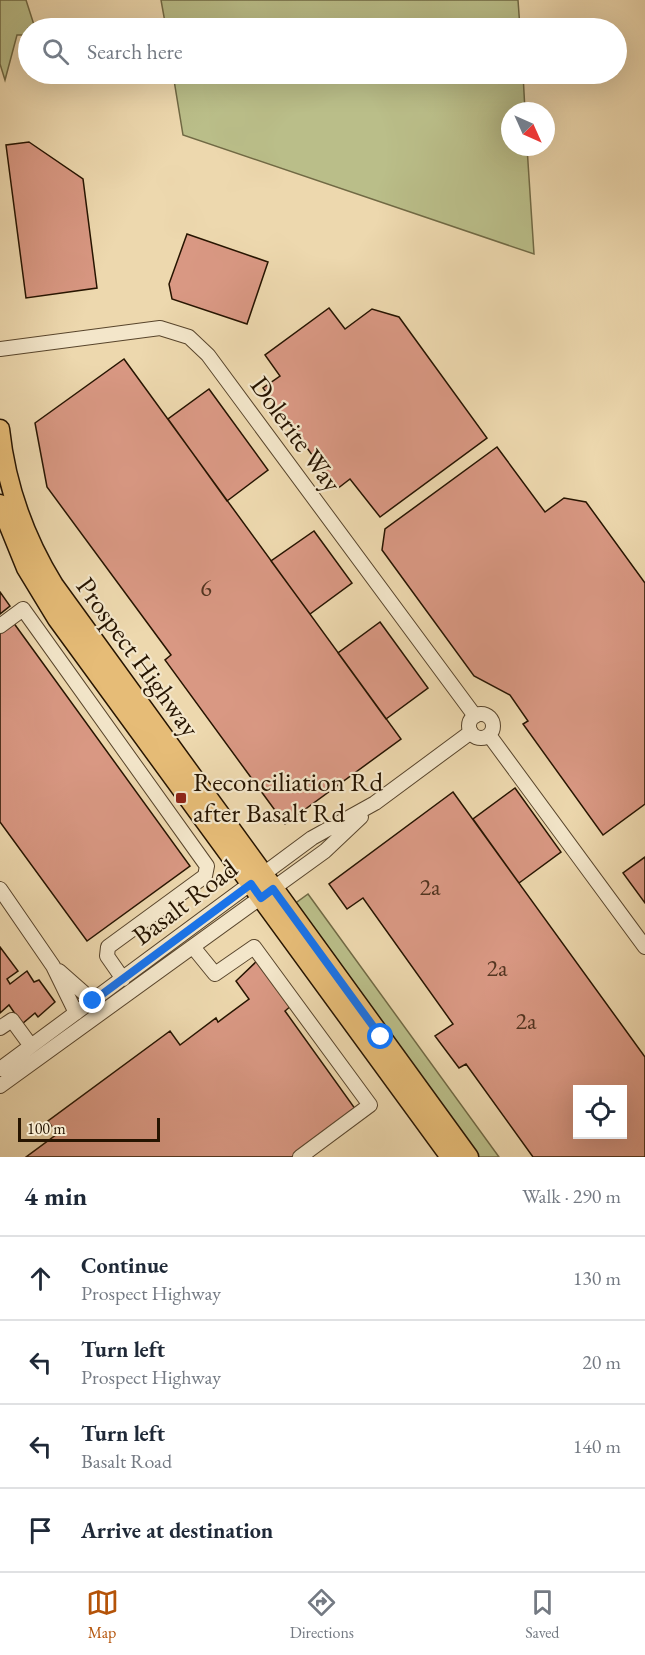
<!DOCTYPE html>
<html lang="en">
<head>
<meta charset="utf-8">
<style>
  body { margin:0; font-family:"EB Garamond",serif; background:#f2f2f3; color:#1f2937 }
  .controls { position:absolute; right:18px; bottom:18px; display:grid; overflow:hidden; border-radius:0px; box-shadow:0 6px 24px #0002 }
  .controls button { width:54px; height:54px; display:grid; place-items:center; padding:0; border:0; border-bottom:2px solid #e0e1e3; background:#fff; color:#1f2937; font:30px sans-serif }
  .compass { position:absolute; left:501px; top:102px; width:54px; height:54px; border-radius:50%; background:#fff; box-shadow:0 6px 24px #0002; rotate:135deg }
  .scale { position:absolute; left:18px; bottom:15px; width:142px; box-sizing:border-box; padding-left:6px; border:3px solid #261400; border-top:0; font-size:16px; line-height:21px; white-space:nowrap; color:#261400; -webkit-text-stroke:4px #f3e6ca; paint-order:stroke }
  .stop { position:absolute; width:18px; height:18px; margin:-14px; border:4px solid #1a73e8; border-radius:50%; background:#fff }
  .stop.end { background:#1a73e8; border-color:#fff; box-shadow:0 2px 6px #0008 }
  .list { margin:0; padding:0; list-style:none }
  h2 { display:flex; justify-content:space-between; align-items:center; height:78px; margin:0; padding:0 24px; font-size:26px }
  h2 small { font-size:20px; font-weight:400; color:#747a83 }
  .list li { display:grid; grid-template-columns:39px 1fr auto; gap:18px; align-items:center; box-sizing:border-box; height:84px; padding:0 24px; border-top:2px solid #e0e1e3 }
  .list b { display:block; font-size:22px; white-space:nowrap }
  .list p { margin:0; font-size:20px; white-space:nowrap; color:#747a83 }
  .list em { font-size:20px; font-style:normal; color:#747a83 }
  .icon { flex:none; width:33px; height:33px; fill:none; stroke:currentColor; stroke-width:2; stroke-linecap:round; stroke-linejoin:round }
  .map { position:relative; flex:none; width:645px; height:1157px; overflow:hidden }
  .search { position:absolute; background:#fff; box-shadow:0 6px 24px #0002; left:18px; right:18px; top:18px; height:66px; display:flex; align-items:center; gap:15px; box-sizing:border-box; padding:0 21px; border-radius:33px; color:#747a83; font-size:22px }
  .sheet { height:414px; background:#fff }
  nav { display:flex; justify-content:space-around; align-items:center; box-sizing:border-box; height:84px; border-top:2px solid #e0e1e3; background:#fff; font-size:16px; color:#747a83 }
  nav a { display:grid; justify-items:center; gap:3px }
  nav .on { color:#b45309 }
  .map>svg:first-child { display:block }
  .green { fill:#babe89; stroke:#706944; stroke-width:1.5 }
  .building { fill:#d99883; stroke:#261400; stroke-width:1.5; fill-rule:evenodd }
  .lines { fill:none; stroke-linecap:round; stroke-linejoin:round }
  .minor-casing { stroke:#58452c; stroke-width:16 }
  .major-casing { stroke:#261400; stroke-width:21 }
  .minor { stroke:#f3e6ca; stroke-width:14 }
  .major { stroke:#e6bc77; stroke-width:18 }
  .route { stroke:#1a73e8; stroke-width:8 }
  .poi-dot { fill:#8f2418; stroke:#f3e6ca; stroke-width:2 }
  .labels { text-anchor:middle; stroke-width:4.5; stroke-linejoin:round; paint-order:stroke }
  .number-label { font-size:24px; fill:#533521 }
  .street-label { font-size:27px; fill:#261400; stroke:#f3e6ca }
  .poi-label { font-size:27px; fill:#261400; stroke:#f3e6ca; text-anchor:start }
</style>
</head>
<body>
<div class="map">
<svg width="645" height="1157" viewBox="0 0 645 1157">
  <rect width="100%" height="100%" fill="#edd8ae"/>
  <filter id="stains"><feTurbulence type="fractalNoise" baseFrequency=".00333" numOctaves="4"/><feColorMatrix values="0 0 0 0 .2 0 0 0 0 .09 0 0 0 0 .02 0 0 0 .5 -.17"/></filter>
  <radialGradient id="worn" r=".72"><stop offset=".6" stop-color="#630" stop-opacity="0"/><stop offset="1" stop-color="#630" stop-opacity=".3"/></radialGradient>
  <path class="green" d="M0 0H26L35 28H28V35H17L5 80 0 64Z
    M161 0H518L520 28H166Z
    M173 74H523L525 111H510V147H527L534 254 183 135Z
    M308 894 499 1157H476L293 905Z"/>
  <path class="building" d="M29 142 83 179 97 288 26 298 6 145Z
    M187 234 268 262 247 324 172 299 169 284Z
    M329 308 345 329 372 309 399 317 487 438 380 517 350 479 337 489 263 388 280 376 265 355Z
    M124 359 401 739 285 824 165 660 171 655 47 487 35 423Z
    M209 389 268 470 227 501 168 419Z
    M497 447 545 512 564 498 586 502 645 583V804L603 835 523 724 528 721 510 695 474 676 382 550 385 529Z
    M314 531 352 583 310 614 271 561Z
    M0 592 10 606 0 614Z
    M13 622 190 866 87 941 0 822V632Z
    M380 622 428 688 386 719 338 653Z
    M515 788 561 852 519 883 473 819Z
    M453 792 645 1057V1157H533L466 1064 459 1068 435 1036 453 1024 363 898 347 909 329 884ZM578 1090H622V1134H578Z
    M645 857V903L623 873Z
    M0 947 18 971 7 979 10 984 27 971 34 982 39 980 55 1002 38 1017 35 1013 22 1024 9 1005 0 1013Z
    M259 959 292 1005 285 1011 356 1110 292 1157H26L57 1134 48 1121 170 1031 180 1045 216 1018 218 1022 249 999 236 981Z"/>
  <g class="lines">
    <defs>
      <path id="minor" d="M0 349 160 328 189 337 208 355 475 716
        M0 626 23 609 207 866 205 876 108 947 107 956 123 979
        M469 726a12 12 0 1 1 24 0a12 12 0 1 1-24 0Z
        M489 735 645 947
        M0 889 53 966 76 1013
        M193 947 215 974 254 947 370 1105 300 1157
        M59 971 93 1001
        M0 1028 12 1020 31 1046
        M0 1069 312 838 375 803 471 732
        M0 1086 325 851 361 817"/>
      <path id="major" d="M0 429C6 485 25 538 54 585L469 1157
        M0 504 26 568 57 619 450 1157"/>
    </defs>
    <use href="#minor" class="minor-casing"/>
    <use href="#major" class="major-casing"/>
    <use href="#minor" class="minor"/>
    <use href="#major" class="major"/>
  </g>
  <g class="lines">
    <path class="route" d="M93 1001 251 884 261 898 273 889 381 1037"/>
  </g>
  <rect class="poi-dot" x="175" y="792" width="12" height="12" rx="3"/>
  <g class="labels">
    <g class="number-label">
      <text x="206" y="596">6</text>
      <text x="430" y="895">2a</text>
      <text x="497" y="976">2a</text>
      <text x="526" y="1029">2a</text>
    </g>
    <g class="street-label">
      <text transform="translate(296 434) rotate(54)" y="9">Dolerite Way</text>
      <text transform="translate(138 657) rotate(54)" y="9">Prospect Highway</text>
      <text transform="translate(185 902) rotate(-37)" y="9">Basalt Road</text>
    </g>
    <g class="poi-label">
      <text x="193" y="791">Reconciliation Rd<tspan x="193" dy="31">after Basalt Rd</tspan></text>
    </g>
  </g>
  <rect width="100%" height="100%" filter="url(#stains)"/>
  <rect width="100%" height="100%" fill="url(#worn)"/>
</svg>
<div class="controls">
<button><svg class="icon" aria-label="locate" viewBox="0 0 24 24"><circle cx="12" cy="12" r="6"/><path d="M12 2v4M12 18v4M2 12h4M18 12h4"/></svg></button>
</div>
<svg class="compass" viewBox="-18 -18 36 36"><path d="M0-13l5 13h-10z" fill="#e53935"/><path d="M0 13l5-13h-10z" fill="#747a83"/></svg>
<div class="scale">100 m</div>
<div class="stop" style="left:381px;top:1037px"></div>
<div class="stop end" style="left:93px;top:1001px"></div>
<div class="search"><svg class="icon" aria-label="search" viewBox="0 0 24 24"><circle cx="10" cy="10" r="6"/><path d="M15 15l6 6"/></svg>Search here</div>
</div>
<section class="sheet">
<h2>4 min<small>Walk · 290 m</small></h2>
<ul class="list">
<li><svg class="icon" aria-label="ahead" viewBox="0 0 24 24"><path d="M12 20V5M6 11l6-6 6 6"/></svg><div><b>Continue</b><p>Prospect Highway</p></div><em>130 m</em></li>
<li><svg class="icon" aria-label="left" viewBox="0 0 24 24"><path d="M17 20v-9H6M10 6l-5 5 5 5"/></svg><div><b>Turn left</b><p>Prospect Highway</p></div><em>20 m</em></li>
<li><svg class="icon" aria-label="left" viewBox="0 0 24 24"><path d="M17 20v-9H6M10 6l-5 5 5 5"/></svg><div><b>Turn left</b><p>Basalt Road</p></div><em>140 m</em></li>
<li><svg class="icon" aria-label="arrive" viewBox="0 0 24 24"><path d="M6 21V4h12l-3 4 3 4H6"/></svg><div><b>Arrive at destination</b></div></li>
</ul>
</section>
<nav>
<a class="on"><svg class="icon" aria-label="map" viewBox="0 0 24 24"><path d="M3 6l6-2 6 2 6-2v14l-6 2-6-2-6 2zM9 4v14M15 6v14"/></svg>Map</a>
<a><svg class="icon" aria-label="directions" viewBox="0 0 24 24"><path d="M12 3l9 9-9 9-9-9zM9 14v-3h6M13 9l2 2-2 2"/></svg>Directions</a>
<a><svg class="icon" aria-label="saved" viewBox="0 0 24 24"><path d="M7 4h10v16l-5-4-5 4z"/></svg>Saved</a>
</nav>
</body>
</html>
